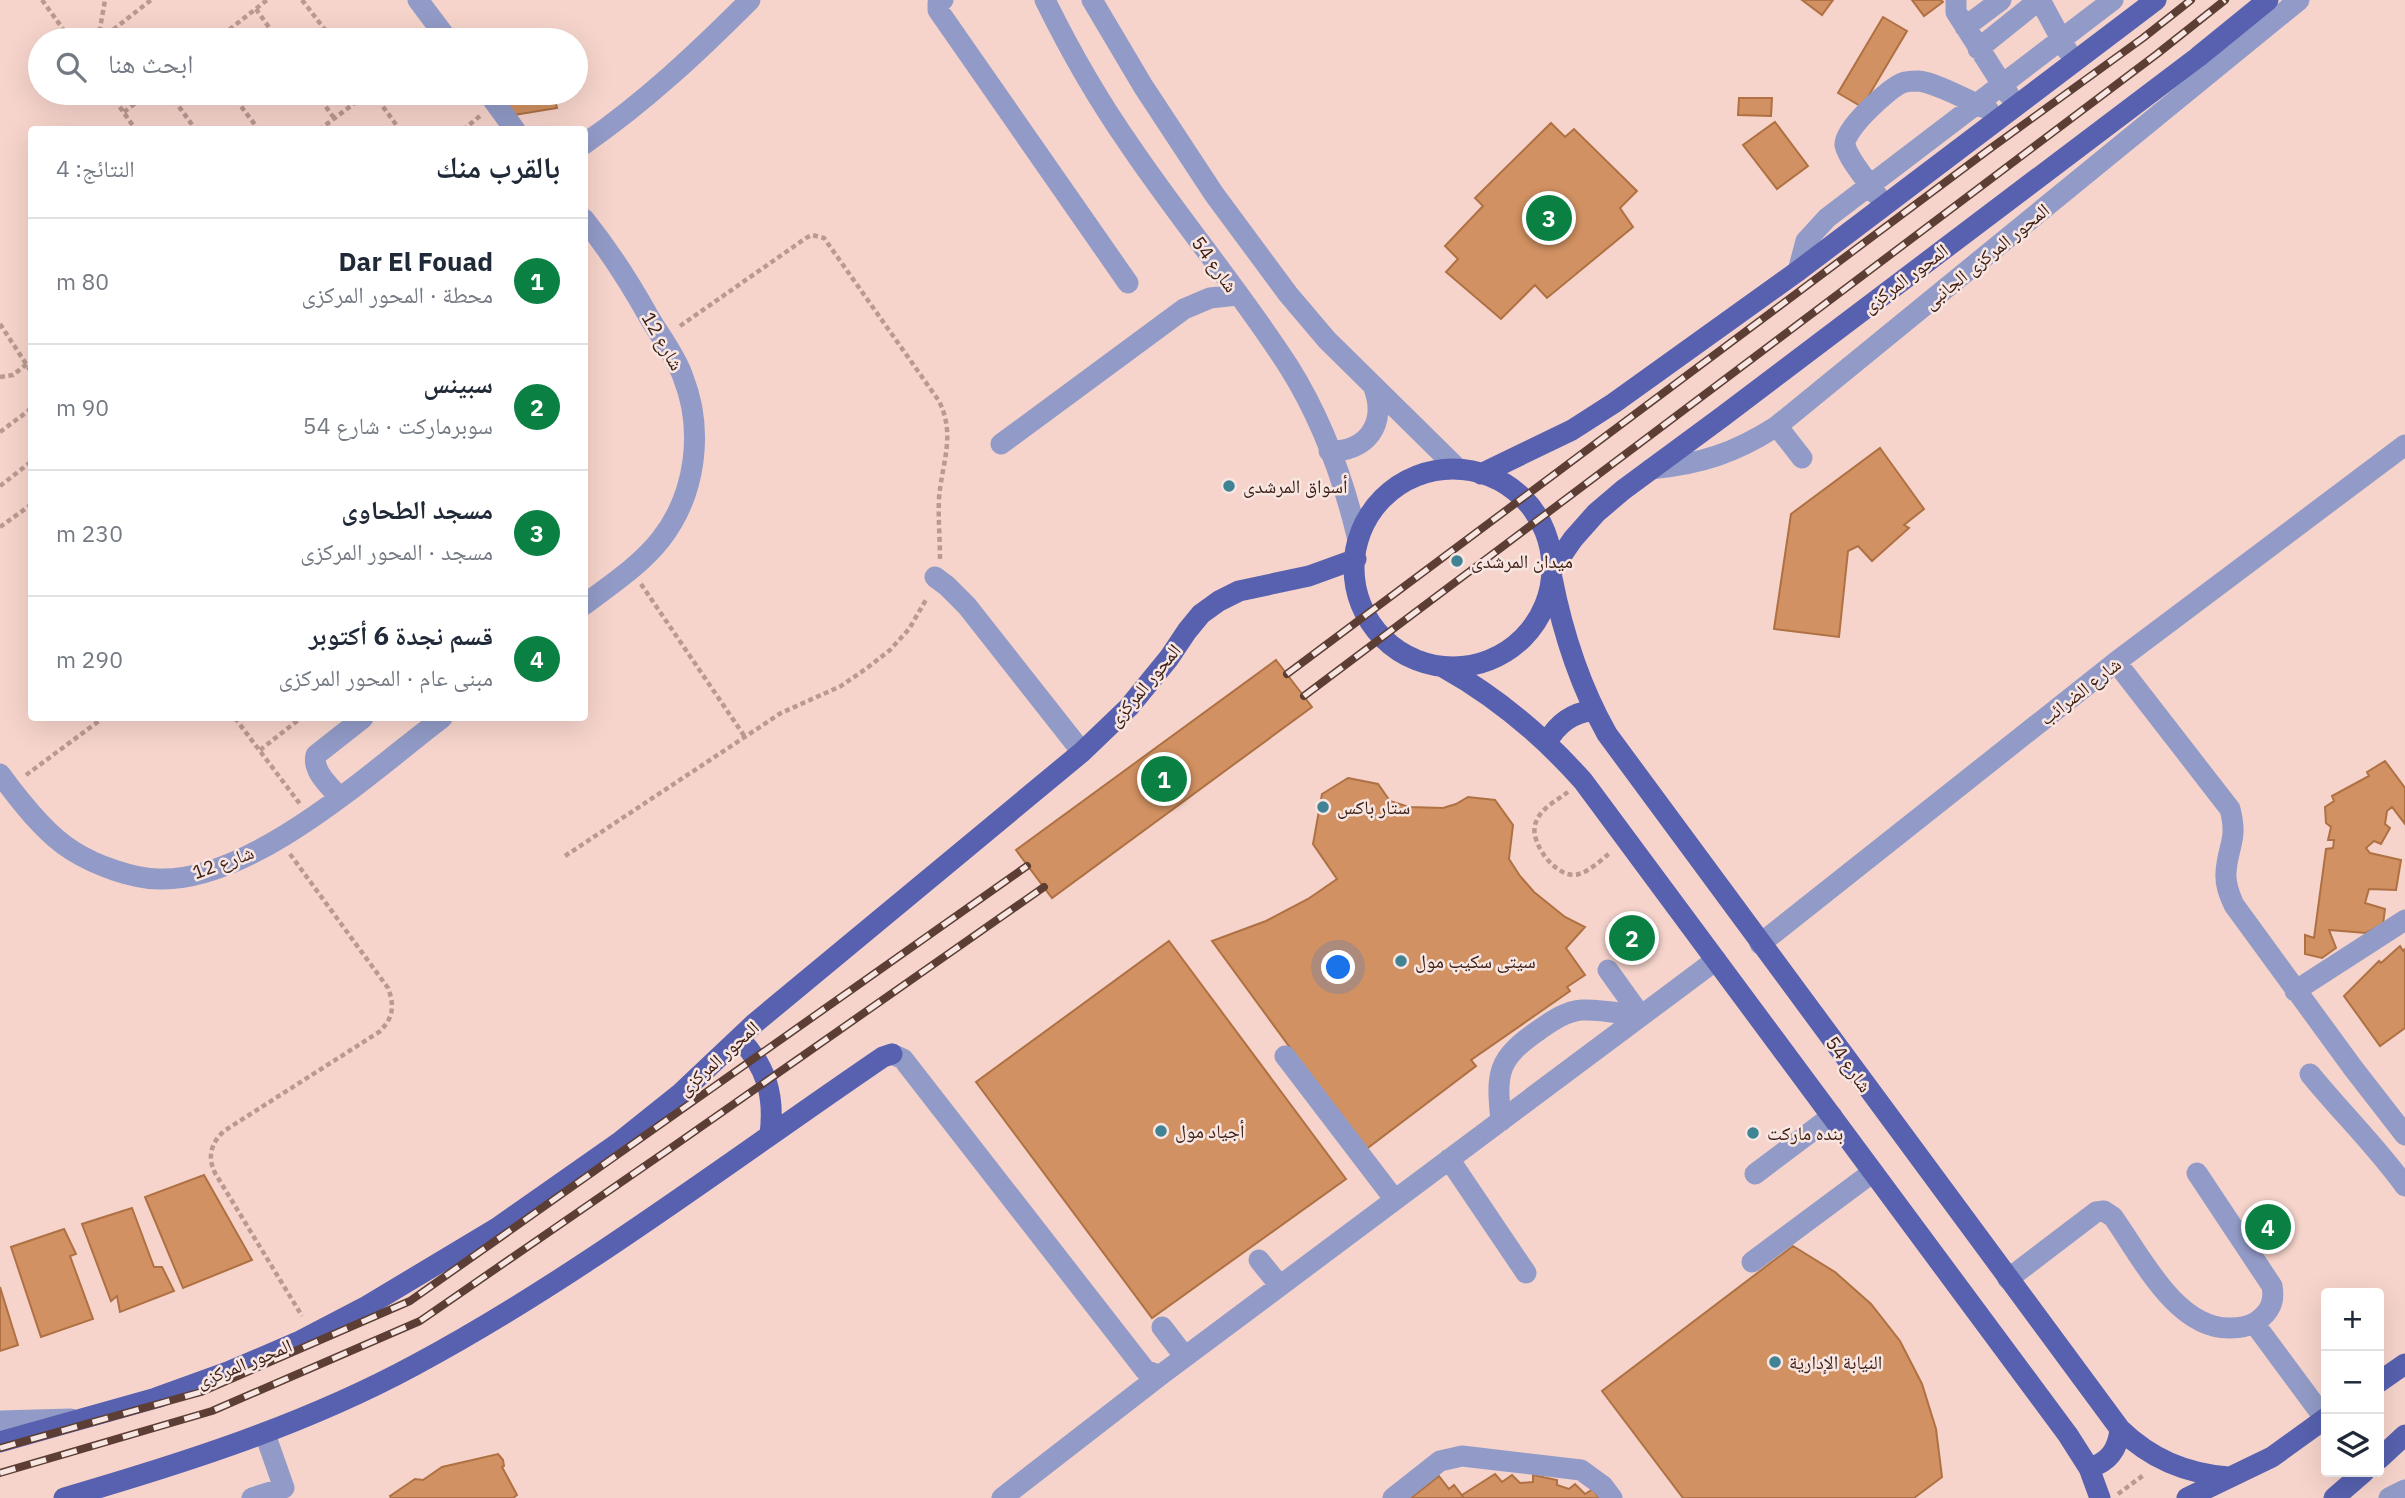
<!DOCTYPE html>
<html lang="ar">
<head>
<meta charset="utf-8">
<style>
  body { margin:0; font-family:"IBM Plex Sans","Noto Naskh Arabic",sans-serif; background:#f6f6f7; color:#1f2937; direction:rtl }
  .controls { position:absolute; right:21px; bottom:21px; display:grid; overflow:hidden; border-radius:7px; box-shadow:0 7px 28px #0002 }
  .controls button { width:63px; height:63px; display:grid; place-items:center; padding:0; border:0; border-bottom:2px solid #e0e1e3; background:#fff; color:#1f2937; font:35px sans-serif }
  .you { position:absolute; left:1339px; top:968px; width:24px; height:24px; margin:-18px; border:5px solid #fff; border-radius:50%; background:#1a73e8; box-shadow:0 0 0 10px #1a73e833 }
  .badge { display:grid; place-items:center; width:46px; height:46px; border-radius:50%; background:#0b8043; color:#fff; font-size:23px; font-weight:700 }
  .pin { position:absolute; translate:-50% -50%; border:4px solid #fff; box-shadow:0 2px 7px #0006 }
  .list { margin:0; padding:0; list-style:none }
  h2 { display:flex; justify-content:space-between; align-items:center; height:91px; margin:0; padding:0 28px; font-size:30px }
  h2 small { font-size:23px; font-weight:400; color:#747a83 }
  .list li { display:grid; grid-template-columns:46px 1fr auto; gap:21px; align-items:center; box-sizing:border-box; height:126px; padding:0 28px; border-top:2px solid #e0e1e3 }
  .list b { display:block; font-size:26px; white-space:nowrap }
  .list p { margin:0; font-size:23px; white-space:nowrap; color:#747a83 }
  .list em { font-size:23px; font-style:normal; color:#747a83 }
  .icon { flex:none; width:38px; height:38px; fill:none; stroke:currentColor; stroke-width:2; stroke-linecap:round; stroke-linejoin:round }
  .map { position:relative; flex:none; width:2405px; height:1498px; overflow:hidden; direction:ltr }
  .search { position:absolute; background:#fff; box-shadow:0 7px 28px #0002; left:28px; top:28px; width:560px; height:77px; display:flex; align-items:center; gap:18px; box-sizing:border-box; padding:0 24px; border-radius:38px; color:#747a83; font-size:26px }
  .panel { position:absolute; background:#fff; box-shadow:0 7px 28px #0002; left:28px; top:126px; width:560px; height:595px; border-radius:7px; direction:rtl }
  .map>svg:first-child { display:block }
  .building { fill:#d19162; stroke:#af7143; stroke-width:2 }
  .lines { fill:none; stroke-linecap:round; stroke-linejoin:round }
  .path { stroke:#ba9990; stroke-width:4.5; stroke-dasharray:5 3.5; stroke-linecap:butt }
  .minor { stroke:#929bc7; stroke-width:21 }
  .major { stroke:#5761af; stroke-width:21 }
  .rail-casing { stroke:#5d3e35; stroke-width:8 }
  .rail { stroke:#f7e6e1; stroke-width:5; stroke-dasharray:16; stroke-linecap:butt }
  .poi-dot { fill:#408394; stroke:#f7e6e1; stroke-width:2.5 }
  .labels { text-anchor:middle; stroke-width:5; stroke-linejoin:round; paint-order:stroke }
  .street-label { font-size:19px; fill:#3e2017; stroke:#f7e6e1 }
  .poi-label { font-size:19px; fill:#3e2017; stroke:#f7e6e1; text-anchor:start }
</style>
</head>
<body>
<div class="map">
<svg width="2405" height="1498" viewBox="0 0 2405 1498">
  <rect width="100%" height="100%" fill="#f6d4cb"/>
  <path class="building" d="M1802 0H1833L1822 15Z
    M1912 0H1941L1943 2 1924 16Z
    M1883 17 1907 31 1862 107 1838 93Z
    M504 93H553L557 108 508 116Z
    M1739 98H1772L1771 116 1738 115Z
    M1775 122 1808 166 1777 189 1743 145Z
    M1551 123 1565 137 1574 129 1637 191 1620 208 1633 227 1547 298 1535 285 1501 319 1446 272 1458 259 1445 246 1483 206 1475 198Z
    M1880 448 1924 509 1904 525 1909 528 1872 561 1858 546 1848 551 1839 637 1774 629 1791 514Z
    M1276 660 1312 707 1052 898 1016 850Z
    M2385 761 2405 788V824L2392 807 2387 811 2385 824 2390 828 2381 844 2374 841 2366 848 2370 853 2401 860 2396 890 2369 889 2365 903 2385 909 2383 924 2366 933 2329 930 2336 948 2322 958 2305 954V935L2314 938 2326 849 2333 848 2334 840H2328L2331 827 2326 823 2325 807 2334 801 2332 796 2369 776 2367 772Z
    M1348 778 1378 784 1390 801 1409 807 1443 808 1456 804 1468 797 1495 800 1513 825 1509 859 1520 876 1534 892 1565 917 1585 927 1566 948 1585 975 1567 987 1570 991 1471 1060 1476 1066 1365 1150 1212 941 1266 921 1308 899 1337 879 1313 844 1322 794Z
    M1169 941 1346 1179 1152 1318 976 1082Z
    M2400 946 2403 951 2405 949V1028L2380 1046 2344 996 2379 961 2381 963Z
    M204 1175 252 1260 183 1288 145 1197Z
    M132 1208 154 1267H162L174 1291 120 1312 117 1296 111 1301 82 1224Z
    M64 1229 76 1254 70 1256 93 1319 41 1337 11 1247Z
    M1793 1246 1835 1272 1871 1304 1900 1341 1922 1384 1936 1429 1942 1477 1914 1498H1683L1602 1391Z
    M0 1287 18 1345 0 1351Z
    M498 1454 503 1460 504 1466 502 1467 517 1495 513 1498H391L390 1496 415 1479 423 1480 442 1467Z
    M1495 1474 1502 1482 1512 1475 1520 1483 1533 1482V1475L1557 1480V1485L1569 1489 1575 1484 1585 1494 1593 1489 1599 1498H1464L1462 1495Z
    M1439 1476 1449 1489 1454 1485 1464 1498H1411Z"/>
  <g class="lines">
    <path class="path" d="M42 0 71 40
      M302 0 333 40
      M256 9 278 40
      M98 40 105 0
      M100 40 151 0
      M216 40 267 0
      M110 93 136 130
      M169 93 196 130
      M231 93 259 130
      M316 93 334 118
      M373 93 400 130
      M124 112 148 93
      M319 130 368 93
      M463 130 481 115
      M0 324 32 373
      M680 326 806 238 812 235 824 238 939 401C956 436 942 462 939 498 938 519 940 539 940 559
      M0 377 13 375 32 360
      M0 432 32 408
      M0 486 32 461
      M0 527 32 504
      M641 584 745 737
      M235 718 300 804
      M260 750 301 718
      M26 775 103 718
      M1568 792C1556 801 1539 809 1535 825 1530 844 1558 881 1579 874 1590 871 1601 860 1610 853
      M290 854 388 988C395 1006 393 1019 379 1032L224 1131C211 1143 207 1157 215 1173L302 1316
      M565 856 781 713 841 686 867 668 890 650 909 629 927 598
      M2118 1494 2145 1474"/>
    <path class="minor" d="M418 0 448 40
      M943 0 938 3V10L1128 283
      M1045 0C1070 51 1098 100 1131 147 1181 221 1241 292 1289 367 1321 418 1344 481 1358 540
      M1092 0 1143 86 1214 194 1288 294 1327 340 1458 469
      M1956 0V12L2009 95
      M2040 0 2067 50
      M1965 27 2001 0
      M1978 49 2039 0
      M488 93 515 130
      M584 144C645 102 698 52 750 0
      M1877 195C1868 182 1848 159 1845 145 1843 130 1889 88 1902 83 1907 81 1913 81 1918 81 1938 83 1968 101 1988 109
      M584 219C609 250 630 283 649 317 660 336 676 356 683 377 704 430 696 494 661 539 641 565 610 585 584 605
      M1798 271 1806 241 1827 218 2113 0
      M1777 426 1802 458
      M1001 444 1184 309 1210 298 1237 295
      M1329 451C1367 452 1387 424 1374 388
      M1651 469C1701 464 1735 453 1777 426L2299 0
      M935 577 947 586 967 606 1082 752
      M2116 662 2230 809C2238 840 2228 845 2226 872 2225 884 2229 894 2234 905L2353 1068 2405 1135
      M0 774C19 800 46 835 73 851 95 865 133 879 159 879 252 882 371 772 442 718
      M339 797C329 785 312 771 316 755L363 718
      M1760 944 2116 662 2405 445
      M1608 970 1641 1016
      M2295 991 2405 920
      M892 1054 903 1059 1145 1370 1156 1374H1162
      M1285 1056 1395 1200
      M2310 1074C2341 1112 2376 1146 2405 1186
      M1501 1121C1496 1072 1497 1059 1539 1030 1552 1021 1566 1011 1582 1010 1602 1009 1622 1014 1641 1016
      M1449 1159 1526 1273
      M1755 1174 1832 1116
      M1259 1260 1280 1286
      M1752 1262 1873 1172
      M2008 1279 2096 1212 2104 1211 2113 1217C2141 1256 2176 1329 2230 1328 2239 1328 2249 1326 2256 1322 2270 1312 2275 1302 2272 1286L2197 1173
      M2254 1323 2325 1419
      M1162 1327 1185 1357
      M0 1421 71 1419
      M252 1498 284 1488 265 1434
      M1002 1498 1162 1374 1716 960
      M1393 1498 1440 1461 1462 1456 1581 1470 1603 1486 1612 1498
      M2389 1498 2405 1490"/>
    <path class="major" d="M1354 568a99 99 0 1 1 198 0a99 99 0 1 1-198 0Z
      M1481 474 1572 430 1614 403 1798 271 2156 0
      M1553 568 1573 539 1596 513 1623 490 1722 417 2198 57 2268 0
      M1552 578C1563 634 1579 684 1607 734L2120 1429C2151 1459 2185 1473 2228 1477
      M1443 667C1497 697 1542 735 1583 781L2068 1435 2089 1468 2100 1498
      M1547 742C1558 723 1572 713 1594 710
      M739 1038C766 1066 775 1095 770 1134
      M2379 1382 2405 1364
      M0 1442 156 1398 228 1372 298 1342 367 1306 497 1228 621 1141 681 1093 755 1023 1082 752 1129 707 1169 658 1187 631 1201 614 1219 601 1239 591 1309 576 1356 559
      M2379 1459 2405 1435
      M2089 1468C2109 1462 2118 1450 2120 1429
      M64 1498C184 1463 304 1425 415 1365 577 1278 730 1161 883 1057L892 1054
      M2187 1498 2272 1457 2326 1418
      M2334 1498 2364 1472"/>
    <defs>
      <path id="rail" d="M1287 674 1991 148 2143 38 2191 0
        M1304 696 2157 54 2225 0
        M0 1448 201 1392 410 1301 1027 866
        M0 1473 212 1411 420 1321 668 1150 1044 887"/>
    </defs>
    <use href="#rail" class="rail-casing"/>
    <use href="#rail" class="rail"/>
  </g>
  <g class="poi-dot">
    <circle cx="1229" cy="486" r="7"/>
    <circle cx="1457" cy="561" r="7"/>
    <circle cx="1323" cy="807" r="7"/>
    <circle cx="1401" cy="961" r="7"/>
    <circle cx="1161" cy="1131" r="7"/>
    <circle cx="1753" cy="1133" r="7"/>
    <circle cx="1775" cy="1362" r="7"/>
  </g>
  <g class="labels">
    <g class="street-label">
      <text transform="translate(1986 256) rotate(-39)" y="7">المحور المركزى الجانبى</text>
      <text transform="translate(1215 264) rotate(54)" y="7">شارع 54</text>
      <text transform="translate(1905 278) rotate(-37)" y="7">المحور المركزى</text>
      <text transform="translate(663 341) rotate(60)" y="7">شارع 12</text>
      <text transform="translate(1144 685) rotate(-50)" y="7">المحور المركزى</text>
      <text transform="translate(2080 691) rotate(-38)" y="7">شارع الضرائب</text>
      <text transform="translate(223 862) rotate(-20)" y="7">شارع 12</text>
      <text transform="translate(718 1058) rotate(-42)" y="7">المحور المركزى</text>
      <text transform="translate(1849 1064) rotate(54)" y="7">شارع 54</text>
      <text transform="translate(244 1363) rotate(-22)" y="7">المحور المركزى</text>
    </g>
    <g class="poi-label">
      <text x="1243" y="493">أسواق المرشدى</text>
      <text x="1471" y="568">ميدان المرشدى</text>
      <text x="1337" y="814">ستار باكس</text>
      <text x="1415" y="968">سيتى سكيب مول</text>
      <text x="1175" y="1138">أجياد مول</text>
      <text x="1767" y="1140">بنده ماركت</text>
      <text x="1789" y="1369">النيابة الإدارية</text>
    </g>
  </g>
</svg>
<div class="controls">
<button>+</button>
<button>−</button>
<button><svg class="icon" aria-label="layers" viewBox="0 0 24 24"><path d="M12 4l9 5-9 5-9-5zM3 14l9 5 9-5"/></svg></button>
</div>
<div class="you"></div>
<div class="pin badge" style="left:1164px;top:779px">1</div>
<div class="pin badge" style="left:1632px;top:938px">2</div>
<div class="pin badge" style="left:1549px;top:218px">3</div>
<div class="pin badge" style="left:2268px;top:1227px">4</div>
<div class="search"><svg class="icon" aria-label="search" viewBox="0 0 24 24"><circle cx="10" cy="10" r="6"/><path d="M15 15l6 6"/></svg>ابحث هنا</div>
<section class="panel">
<h2>بالقرب منك<small>النتائج: 4</small></h2>
<ul class="list">
<li><span class="badge">1</span><div><b>Dar El Fouad</b><p>محطة · المحور المركزى</p></div><em>80 m</em></li>
<li><span class="badge">2</span><div><b>سبينس</b><p>سوبرماركت · شارع 54</p></div><em>90 m</em></li>
<li><span class="badge">3</span><div><b>مسجد الطحاوى</b><p>مسجد · المحور المركزى</p></div><em>230 m</em></li>
<li><span class="badge">4</span><div><b>قسم نجدة 6 أكتوبر</b><p>مبنى عام · المحور المركزى</p></div><em>290 m</em></li>
</ul>
</section>
</div>
</body>
</html>
